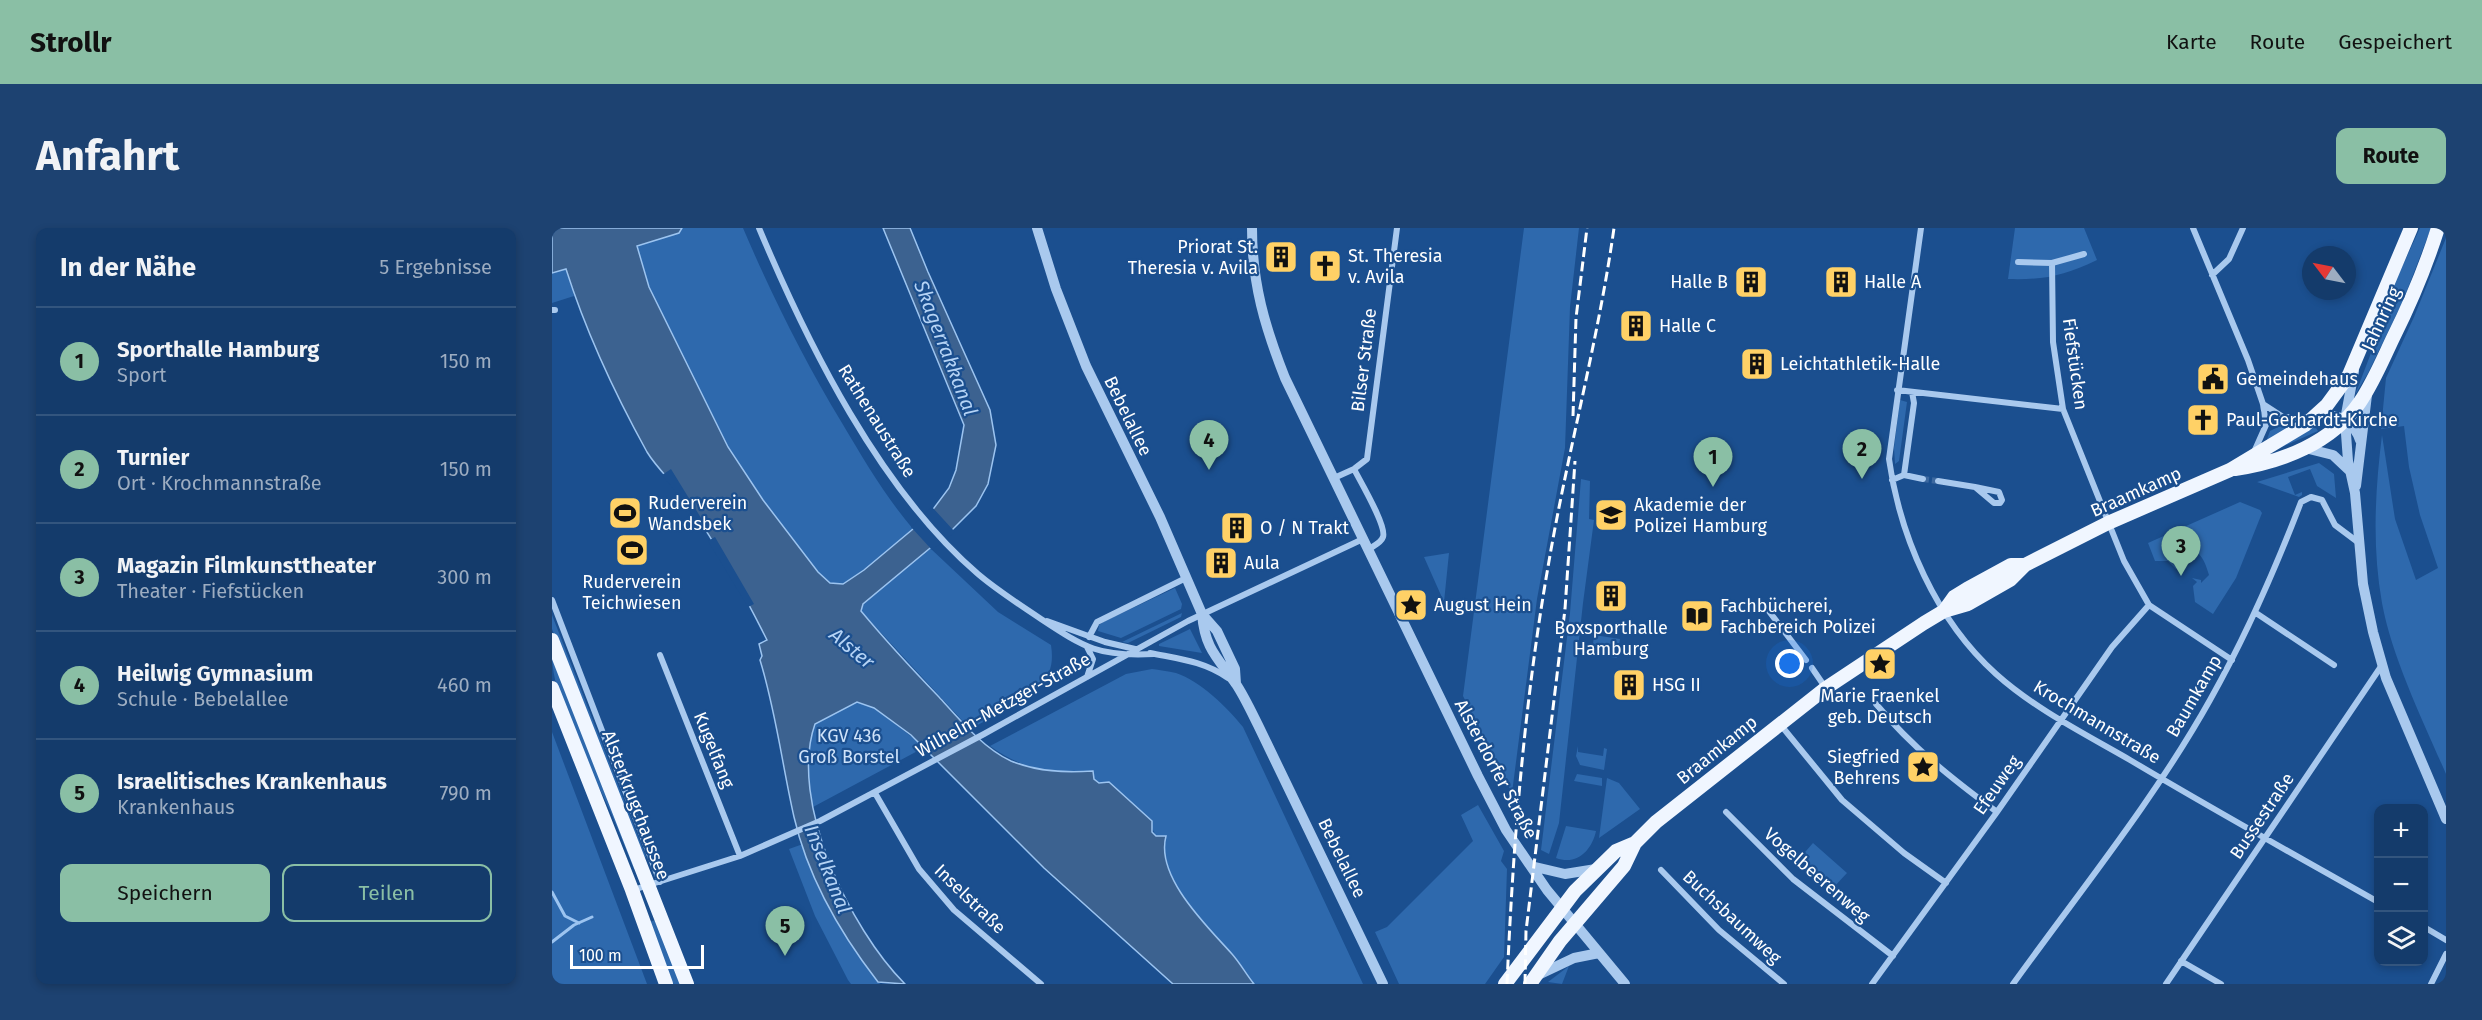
<!DOCTYPE html>
<html lang="de">
<head>
<meta charset="utf-8">
<style>
  body { margin:0; font-family:"Fira Sans",sans-serif; background:#1d4271; color:#f1f3f6 }
  .controls { position:absolute; right:18px; bottom:18px; display:grid; overflow:hidden; border-radius:12px; box-shadow:0 3px 9px #0003 }
  .controls button { width:54px; height:54px; display:grid; place-items:center; padding:0; border:0; border-bottom:2px solid #33557e; background:#143b6b; color:#f1f3f6; font:30px sans-serif }
  .compass { position:absolute; left:1750px; top:18px; width:54px; height:54px; border-radius:50%; background:#143b6b; box-shadow:0 3px 9px #0003; rotate:302deg }
  .scale { position:absolute; left:18px; bottom:15px; width:134px; box-sizing:border-box; padding-left:6px; border:3px solid #fff; border-top:0; font-size:16px; line-height:21px; white-space:nowrap; color:#fff; -webkit-text-stroke:4px #1b4f8f; paint-order:stroke }
  .you { position:absolute; left:1238px; top:436px; width:21px; height:21px; margin:-15px; border:4px solid #fff; border-radius:50%; background:#1a73e8; box-shadow:0 0 0 9px #1a73e833 }
  .badge { display:grid; place-items:center; width:39px; height:39px; border-radius:50%; background:#8abfa5; color:#111; font-size:20px; font-weight:700 }
  .pin { position:absolute; translate:-50% -50px; filter:drop-shadow(0 2px 3px #0008) }
  .pin::after { content:''; position:absolute; top:32px; width:21px; height:18px; background:inherit; clip-path:polygon(0 0,100% 0,50% 100%) }
  .list { margin:0; padding:0; list-style:none }
  h2 { display:flex; justify-content:space-between; align-items:center; height:78px; margin:0; padding:0 24px; font-size:26px }
  h2 small { font-size:20px; font-weight:400; color:#9dadc1 }
  .list li { display:grid; grid-template-columns:39px 1fr auto; gap:18px; align-items:center; box-sizing:border-box; height:108px; padding:0 24px; border-top:2px solid #33557e }
  .list b { display:block; font-size:22px; white-space:nowrap }
  .list p { margin:0; font-size:20px; white-space:nowrap; color:#9dadc1 }
  .list em { font-size:20px; font-style:normal; color:#9dadc1 }
  .actions { display:flex; gap:12px; padding:18px 24px }
  .actions a { flex:1; padding:14px 0; border:2px solid #8abfa5; border-radius:12px; text-align:center; font-size:21px; color:#8abfa5 }
  .actions .main { background:#8abfa5; color:#111 }
  .icon { flex:none; width:33px; height:33px; fill:none; stroke:currentColor; stroke-width:2; stroke-linecap:round; stroke-linejoin:round }
  .map { position:relative; flex:none; width:1894px; height:756px; overflow:hidden; border-radius:12px }
  header { display:flex; align-items:center; gap:36px; box-sizing:border-box; height:84px; padding:0 30px; background:#8abfa5; color:#111 }
  header strong { font-size:28px }
  nav { display:flex; gap:33px; margin-inline-start:auto; font-size:21px }
  .intro { display:flex; align-items:center; justify-content:space-between; box-sizing:border-box; height:144px; padding:0 36px }
  h1 { margin:0; font-size:42px }
  .button { padding:15px 27px; border-radius:12px; background:#8abfa5; color:#111; font-size:21px; font-weight:700 }
  main { display:flex; gap:36px; padding:0 36px }
  aside { flex:1; background:#143b6b; border-radius:12px; box-shadow:0 3px 9px #0003 }
  .map>svg:first-child { display:block }
  .green { fill:#2e69ad }
  .water { fill:#3c6290; stroke:#9cc4f0; stroke-width:1.5 }
  .pier { fill:#1b4f8f }
  .lines { fill:none; stroke-linecap:round; stroke-linejoin:round }
  .stream { stroke:#9cc4f0; stroke-width:3 }
  .minor-tunnel { stroke:#3d69a0; stroke-width:6; stroke-dasharray:6 3; stroke-linecap:butt }
  .minor { stroke:#a9c9ee; stroke-width:6 }
  .tertiary { stroke:#a9c9ee; stroke-width:10 }
  .primary { stroke:#f0f6ff; stroke-width:14 }
  .rail { stroke:#fff; stroke-width:3; stroke-dasharray:10 4.5; stroke-linecap:butt }
  .labels { text-anchor:middle; stroke-width:4.5; stroke-linejoin:round; paint-order:stroke }
  .poi-label { font-size:18px; fill:#fff; stroke:#1b4f8f; text-anchor:start }
  .street-label { font-size:18px; fill:#fff; stroke:#1b4f8f }
  .park-label { font-size:18px; fill:#cfe3fa; stroke:#1b4f8f }
  .water-label { font-size:20px; font-style:italic; fill:#b5d3f5; stroke:#1b4f8f }
</style>
</head>
<body>
<header>
<strong>Strollr</strong>
<nav><a>Karte</a><a>Route</a><a>Gespeichert</a></nav>
</header>
<div class="intro"><h1>Anfahrt</h1><a class="button">Route</a></div>
<main>
<aside>
<h2>In der Nähe<small>5 Ergebnisse</small></h2>
<ul class="list">
<li><span class="badge">1</span><div><b>Sporthalle Hamburg</b><p>Sport</p></div><em>150 m</em></li>
<li><span class="badge">2</span><div><b>Turnier</b><p>Ort · Krochmannstraße</p></div><em>150 m</em></li>
<li><span class="badge">3</span><div><b>Magazin Filmkunsttheater</b><p>Theater · Fiefstücken</p></div><em>300 m</em></li>
<li><span class="badge">4</span><div><b>Heilwig Gymnasium</b><p>Schule · Bebelallee</p></div><em>460 m</em></li>
<li><span class="badge">5</span><div><b>Israelitisches Krankenhaus</b><p>Krankenhaus</p></div><em>790 m</em></li>
</ul>
<div class="actions"><a class="main">Speichern</a><a>Teilen</a></div>
</aside>
<div class="map">
<svg width="1894" height="756" viewBox="0 0 1894 756">
  <rect width="100%" height="100%" fill="#1b4f8f"/>
  <path class="green" d="M130 0H191C220 68 252 132 290 195 312 232 333 268 361 301L312 342 291 356 278 355 266 344 211 272 176 219 97 59 85 18 127 5Z
    M972 0H1027L1018 79 1013 220 985 371 960 565 911 468Z
    M1463 0H1532L1545 32C1512 48 1492 52 1456 51Z
    M1868 0H1879L1851 73 1816 145 1803 167 1819 125 1832 78Z
    M1894 10V546C1872 495 1840 430 1830 375 1820 319 1823 263 1830 207L1843 291 1864 352 1886 340 1868 287 1857 239 1852 198 1829 201 1834 150 1862 89Z
    M14 41 22 68 0 75V45Z
    M1348 172 1355 174 1347 233 1343 236 1342 220Z
    M1734 195 1745 196 1714 214 1718 203Z
    M1762 197 1766 203 1712 227Z
    M1767 235 1782 246 1784 270 1765 258 1758 241 1736 249 1743 267 1750 264V267L1747 269 1705 254Z
    M1029 251 1038 253 1037 291 1042 292 1031 375 1007 595 997 626 989 622 1018 385Z
    M1688 274 1708 282 1710 285 1684 350 1661 386 1643 374 1641 358 1645 354 1640 350 1649 352V355L1657 347C1652 329 1646 319 1626 319L1623 324 1626 326 1628 337 1624 341 1616 333H1603L1596 315Z
    M378 320 446 384 499 417C505 456 481 461 452 476V483L418 501 309 383 311 376Z
    M897 325 892 374 872 329Z
    M623 360 630 376 629 381 569 410 546 403 547 397 551 394Z
    M630 385 629 389 576 415 570 414Z
    M0 387 94 629 89 632 0 401Z
    M638 401 650 425 607 418V416Z
    M1042 407 1068 411 1065 430 1040 426Z
    M0 426 84 641H82C74 622 67 603 59 585 39 540 0 474 0 426Z
    M600 441C607 442 616 443 624 445 648 453 675 479 691 499L811 756H702C694 746 688 735 680 726 650 692 613 661 612 612L604 608 599 598 553 555H547L542 551 541 543C499 545 473 543 438 518L574 446Z
    M305 474 322 480 373 519 261 579C255 550 253 524 263 496Z
    M0 504 95 756H0Z
    M1026 518V524L1051 528 1052 520 1055 521 1052 542 1028 537 1024 528Z
    M1025 546 1050 550V558L1022 553Z
    M1055 550 1067 555 1088 581 1047 610Z
    M926 577 952 623 949 633 955 641 952 729 933 756H847L823 704 835 699 921 613 909 587Z
    M1014 598 1044 603C1040 622 1025 638 1004 630Z
    M1261 615 1295 645 1280 661 1247 631Z
    M251 616C269 670 293 712 328 756H299L296 752 263 688 237 621Z
    M104 692 128 756H120L97 694Z
    M1017 738 1010 756 996 754Z"/>
  <path class="water" d="M0 0H130L127 5 85 18 97 59 176 219 211 272 266 344 278 355 291 356 312 342 361 301 382 280 397 260 404 242 412 197 331 0H358L376 44 438 182 444 217 436 256 424 278 401 301 311 376 309 383C334 413 360 441 387 469 407 491 431 520 459 533 486 544 513 545 541 543L542 551 547 555 557 554 600 593V604L604 608H614C603 649 656 699 680 726 688 735 694 746 702 756H621L492 640 359 507 322 480 305 474 263 496C236 573 298 701 353 756L326 754C288 705 256 650 242 589 230 536 224 484 208 432L210 428 207 416 215 412C191 364 165 317 135 274 123 256 106 242 95 224 63 166 34 104 14 41L0 45Z"/>
  <path class="pier" d="M119 241 157 303 151 306 132 274 110 247Z
    M380 279 403 304 380 322 359 299Z
    M163 309 202 376 196 379 156 313Z"/>
  <g class="lines">
    <path class="stream" d="M0 664 13 688 27 695
      M0 714 22 697 40 689"/>
    <path class="minor-tunnel" d="M1371 251 1386 253"/>
    <path class="minor" d="M207 0C256 117 328 262 426 346 446 363 467 376 489 391 533 420 547 429 602 426
      M1369 0 1337 231C1348 309 1384 392 1444 446 1483 481 1533 506 1578 532 1660 581 1743 627 1826 674
      M1641 0 1696 132 1711 176 1714 197 1702 224
      M1466 34 1500 35 1532 26
      M1500 35 1501 114 1511 181 1572 333 1597 377 1680 432
      M1660 47 1677 31 1691 0
      M0 82H3
      M1345 162 1511 181
      M1711 176 1731 189 1757 190
      M802 241C808 253 835 298 831 309 829 315 821 318 817 321
      M1352 247 1362 175 1360 164
      M782 250 802 241 815 231 845 0
      M1340 252 1352 247 1371 251
      M1386 253 1423 259 1442 275H1448L1450 272 1447 264 1423 259
      M0 372 108 654
      M1213 378 1254 432
      M1704 385 1782 437
      M495 393 553 414 583 421
      M537 409 545 394 634 350
      M598 425C627 431 651 433 676 450
      M108 427 188 628
      M1260 440 1273 459
      M535 449 541 431 535 419
      M1324 476C1361 520 1399 550 1445 584
      M1227 495 1290 572 1352 625 1394 655
      M323 565 367 641 402 682 489 756
      M1174 584 1241 651 1341 728
      M1109 642 1167 702 1232 756
      M81 662 188 628 268 593 432 506 636 393 811 311
      M1872 699 1894 712
      M1629 733 1669 756
      M1320 756 1445 584 1560 419 1597 377
      M1461 756C1528 663 1602 572 1658 472 1694 408 1723 342 1749 274L1759 269 1770 272 1783 297 1807 315
      M1614 756 1830 437
      M1879 756 1894 726"/>
    <path class="tertiary" d="M485 0 504 61 534 138 608 289 650 386 665 403 683 441 684 456
      M700 0C700 56 713 99 733 150L926 548 954 602 995 662 1073 756
      M1802 143 1793 192 1796 233 1803 265 1811 356 1821 404 1834 450 1894 591
      M1764 188C1785 185 1801 192 1808 212
      M1753 220 1781 227 1798 243
      M1804 258 1815 167
      M650 386C653 421 665 429 684 456 692 468 699 483 706 497L831 756
      M979 638 1013 646 1044 641
      M984 748 1022 730 1047 725"/>
    <path class="primary" d="M1683 241C1730 234 1780 215 1808 174 1821 155 1831 131 1841 110 1859 74 1874 38 1886 0
      M1392 383 1402 369 1415 361 1459 337H1473
      M0 412 135 756
      M0 460 80 662 114 756
      M953 756 1023 663 1064 623 1083 615
      M978 756 1008 713 1072 638 1083 615 1104 594 1274 460 1372 395 1392 383 1416 376 1458 352 1473 337 1556 295 1678 242 1753 197 1775 177 1797 147 1859 0"/>
    <path class="rail" d="M1021 188 1024 90 1035 0
      M955 756C961 617 972 477 996 339 1015 226 1046 114 1062 0
      M973 756 974 703 1013 381 1023 233"/>
  </g>
  <defs>
    <symbol id="building-square" viewBox="-11 -11 22 22"><rect x="-9" y="-9" width="18" height="18" rx="4" fill="#ffd166" stroke="#1b4f8f"/><path d="M-4-6H4V6H1V3H-1V6H-4ZM-2.5-4.3h1.7v1.8h-1.7ZM.8-4.3h1.7v1.8H.8ZM-2.5-1h1.7V.8h-1.7ZM.8-1h1.7V.8H.8Z" fill="#111"/></symbol>
    <symbol id="church-square" viewBox="-11 -11 22 22"><rect x="-9" y="-9" width="18" height="18" rx="4" fill="#ffd166" stroke="#1b4f8f"/><path d="M-1.2-6h2.4v3.5h3.3v2.4h-3.3V6h-2.4V-.1h-3.3v-2.4h3.3Z" fill="#111"/></symbol>
    <symbol id="civic-square" viewBox="-11 -11 22 22"><rect x="-9" y="-9" width="18" height="18" rx="4" fill="#ffd166" stroke="#1b4f8f"/><path d="M-.6-6.5H3V-4.5H.6V-3L4-1V1h2V6H-6V1h2V-1L-.6-3ZM-1.2 2.5V6h2.4V2.5Z" fill="#111"/></symbol>
    <symbol id="stadium-square" viewBox="-11 -11 22 22"><rect x="-9" y="-9" width="18" height="18" rx="4" fill="#ffd166" stroke="#1b4f8f"/><path d="M0-5a6.5 5 0 1 0 0 10a6.5 5 0 1 0 0-10ZM-3.5-1.8h7v3.6h-7Z" fill="#111"/></symbol>
    <symbol id="university-square" viewBox="-11 -11 22 22"><rect x="-9" y="-9" width="18" height="18" rx="4" fill="#ffd166" stroke="#1b4f8f"/><path d="M0-5L7-2L0 1L-7-2ZM-4 1L0 2.5L4 1V4Q0 6-4 4Z" fill="#111"/></symbol>
    <symbol id="sight-square" viewBox="-11 -11 22 22"><rect x="-9" y="-9" width="18" height="18" rx="4" fill="#ffd166" stroke="#1b4f8f"/><path d="M0-6L1.8-2.2L6-1.7L2.9 1.2L3.7 5.4L0 3.3L-3.7 5.4L-2.9 1.2L-6-1.7L-1.8-2.2Z" fill="#111"/></symbol>
    <symbol id="library-square" viewBox="-11 -11 22 22"><rect x="-9" y="-9" width="18" height="18" rx="4" fill="#ffd166" stroke="#1b4f8f"/><path d="M-6-4Q-3-5.5-.7-3.5V5Q-3 3-6 4ZM6-4Q3-5.5 .7-3.5V5Q3 3 6 4Z" fill="#111"/></symbol>
  </defs>
  <g fill-rule="evenodd">
    <use href="#building-square" x="710" y="10" width="38" height="38"/>
    <use href="#church-square" x="754" y="19" width="38" height="38"/>
    <use href="#building-square" x="1180" y="35" width="38" height="38"/>
    <use href="#building-square" x="1270" y="35" width="38" height="38"/>
    <use href="#building-square" x="1065" y="79" width="38" height="38"/>
    <use href="#building-square" x="1186" y="117" width="38" height="38"/>
    <use href="#civic-square" x="1642" y="132" width="38" height="38"/>
    <use href="#church-square" x="1632" y="173" width="38" height="38"/>
    <use href="#stadium-square" x="54" y="266" width="38" height="38"/>
    <use href="#university-square" x="1040" y="268" width="38" height="38"/>
    <use href="#building-square" x="666" y="281" width="38" height="38"/>
    <use href="#stadium-square" x="61" y="303" width="38" height="38"/>
    <use href="#building-square" x="650" y="316" width="38" height="38"/>
    <use href="#building-square" x="1040" y="349" width="38" height="38"/>
    <use href="#sight-square" x="840" y="358" width="38" height="38"/>
    <use href="#library-square" x="1126" y="369" width="38" height="38"/>
    <use href="#sight-square" x="1309" y="417" width="38" height="38"/>
    <use href="#building-square" x="1058" y="438" width="38" height="38"/>
    <use href="#sight-square" x="1352" y="520" width="38" height="38"/>
  </g>
  <g class="labels">
    <g class="poi-label">
      <text x="706" y="25" text-anchor="end">Priorat St.<tspan x="706" dy="21">Theresia v. Avila</tspan></text>
      <text x="796" y="34">St. Theresia<tspan x="796" dy="21">v. Avila</tspan></text>
      <text x="1176" y="60" text-anchor="end">Halle B</text>
      <text x="1312" y="60">Halle A</text>
      <text x="1107" y="104">Halle C</text>
      <text x="1228" y="142">Leichtathletik-Halle</text>
      <text x="1684" y="157">Gemeindehaus</text>
      <text x="1674" y="198">Paul-Gerhardt-Kirche</text>
      <text x="96" y="281">Ruderverein<tspan x="96" dy="21">Wandsbek</tspan></text>
      <text x="1082" y="283">Akademie der<tspan x="1082" dy="21">Polizei Hamburg</tspan></text>
      <text x="708" y="306">O / N Trakt</text>
      <text x="692" y="341">Aula</text>
      <text x="80" y="360" text-anchor="middle">Ruderverein<tspan x="80" dy="21">Teichwiesen</tspan></text>
      <text x="882" y="383">August Hein</text>
      <text x="1168" y="384">Fachbücherei,<tspan x="1168" dy="21">Fachbereich Polizei</tspan></text>
      <text x="1059" y="406" text-anchor="middle">Boxsporthalle<tspan x="1059" dy="21">Hamburg</tspan></text>
      <text x="1100" y="463">HSG II</text>
      <text x="1328" y="474" text-anchor="middle">Marie Fraenkel<tspan x="1328" dy="21">geb. Deutsch</tspan></text>
      <text x="1348" y="535" text-anchor="end">Siegfried<tspan x="1348" dy="21">Behrens</tspan></text>
    </g>
    <g class="street-label">
      <text transform="translate(1829 91) rotate(-65)" y="6">Jahnring</text>
      <text transform="translate(812 132) rotate(-83)" y="6">Bilser Straße</text>
      <text transform="translate(1523 136) rotate(82)" y="6">Fiefstücken</text>
      <text transform="translate(576 188) rotate(64)" y="6">Bebelallee</text>
      <text transform="translate(325 193) rotate(58)" y="6">Rathenaustraße</text>
      <text transform="translate(1584 264) rotate(-24)" y="6">Braamkamp</text>
      <text transform="translate(1642 468) rotate(-60)" y="6">Baumkamp</text>
      <text transform="translate(451 477) rotate(-29)" y="6">Wilhelm-Metzger-Straße</text>
      <text transform="translate(1545 494) rotate(31)" y="6">Krochmannstraße</text>
      <text transform="translate(162 522) rotate(68)" y="6">Kugelfang</text>
      <text transform="translate(1165 522) rotate(-39)" y="6">Braamkamp</text>
      <text transform="translate(944 541) rotate(62)" y="6">Alsterdorfer Straße</text>
      <text transform="translate(1445 557) rotate(-55)" y="6">Efeuweg</text>
      <text transform="translate(84 577) rotate(69)" y="6">Alsterkrugchaussee</text>
      <text transform="translate(1710 588) rotate(-56)" y="6">Bussestraße</text>
      <text transform="translate(790 630) rotate(64)" y="6">Bebelallee</text>
      <text transform="translate(1265 647) rotate(41)" y="6">Vogelbeerenweg</text>
      <text transform="translate(418 671) rotate(44)" y="6">Inselstraße</text>
      <text transform="translate(1180 689) rotate(43)" y="6">Buchsbaumweg</text>
    </g>
    <g class="park-label">
      <text x="297" y="514">KGV 436<tspan x="297" dy="21">Groß Borstel</tspan></text>
    </g>
    <g class="water-label">
      <text transform="translate(394 120) rotate(69)" y="7">Skagerrakkanal</text>
      <text transform="translate(300 420) rotate(40)" y="7">Alster</text>
      <text transform="translate(276 641) rotate(68)" y="7">Inselkanal</text>
    </g>
  </g>
</svg>
<div class="controls">
<button>+</button>
<button>−</button>
<button><svg class="icon" aria-label="layers" viewBox="0 0 24 24"><path d="M12 4l9 5-9 5-9-5zM3 14l9 5 9-5"/></svg></button>
</div>
<svg class="compass" viewBox="-18 -18 36 36"><path d="M0-13l5 13h-10z" fill="#e53935"/><path d="M0 13l5-13h-10z" fill="#9dadc1"/></svg>
<div class="scale">100 m</div>
<div class="you"></div>
<div class="pin badge" style="left:1161px;top:259px">1</div>
<div class="pin badge" style="left:1310px;top:251px">2</div>
<div class="pin badge" style="left:1629px;top:348px">3</div>
<div class="pin badge" style="left:657px;top:242px">4</div>
<div class="pin badge" style="left:233px;top:728px">5</div>
</div>
</main>
</body>
</html>
